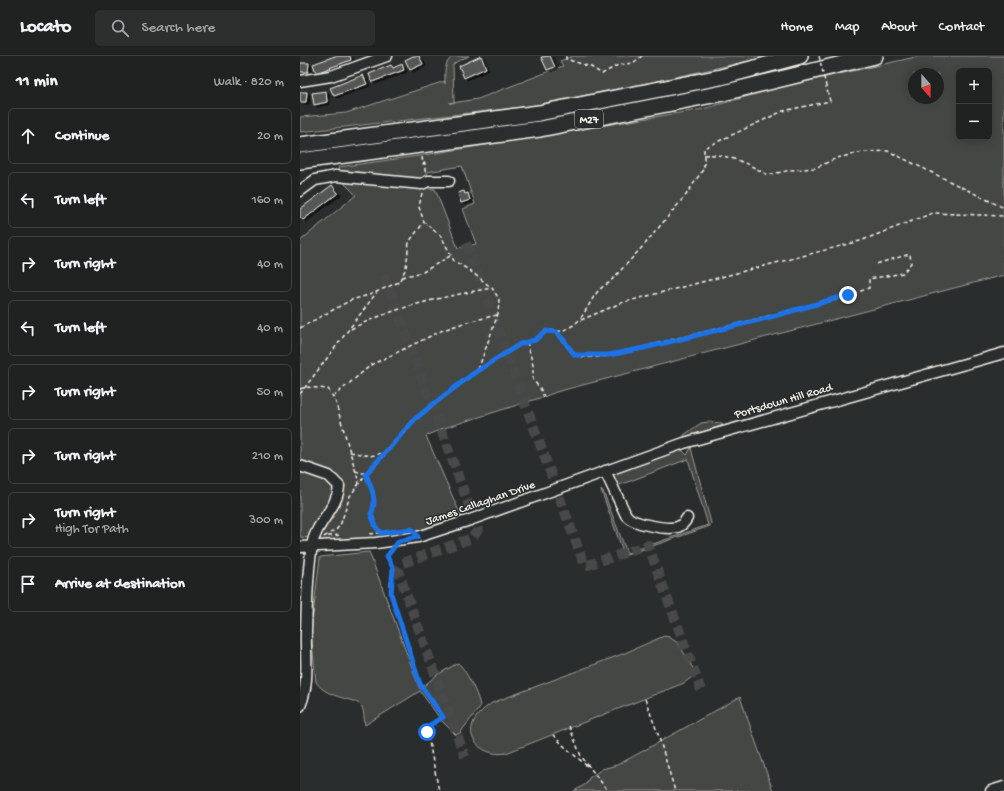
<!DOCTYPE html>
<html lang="en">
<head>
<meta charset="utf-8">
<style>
  body { margin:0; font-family:"Gochi Hand",sans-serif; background:#2d2f2f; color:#f1f3f6 }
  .controls { position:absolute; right:12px; top:12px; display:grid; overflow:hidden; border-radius:6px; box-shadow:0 2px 10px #0003 }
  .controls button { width:36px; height:36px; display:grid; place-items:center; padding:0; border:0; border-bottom:1px solid #3d3f40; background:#202222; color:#f1f3f6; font:20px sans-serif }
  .compass { position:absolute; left:608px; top:12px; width:36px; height:36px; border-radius:50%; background:#202222; box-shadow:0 2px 10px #0003; rotate:159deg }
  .stop { position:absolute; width:12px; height:12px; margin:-9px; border:3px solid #1a73e8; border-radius:50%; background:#fff }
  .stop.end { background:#1a73e8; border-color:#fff; box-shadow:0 1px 4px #0008 }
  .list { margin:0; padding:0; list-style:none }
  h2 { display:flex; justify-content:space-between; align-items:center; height:52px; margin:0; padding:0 16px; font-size:17px }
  h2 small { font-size:13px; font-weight:400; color:#a2a4a5 }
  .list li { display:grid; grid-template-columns:26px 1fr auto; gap:12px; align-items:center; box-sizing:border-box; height:56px; margin:0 8px 8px; padding:0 8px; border:1px solid #3d3f40; border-radius:6px }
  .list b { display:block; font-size:15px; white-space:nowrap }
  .list p { margin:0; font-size:13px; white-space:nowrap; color:#a2a4a5 }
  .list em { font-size:13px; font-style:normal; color:#a2a4a5 }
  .icon { flex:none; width:22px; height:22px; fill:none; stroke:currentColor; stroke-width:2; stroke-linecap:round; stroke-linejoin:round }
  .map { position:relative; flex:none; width:704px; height:735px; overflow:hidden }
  header { display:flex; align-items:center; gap:24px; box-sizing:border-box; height:56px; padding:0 20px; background:#202222; border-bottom:1px solid #3d3f40 }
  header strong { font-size:19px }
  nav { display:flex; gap:22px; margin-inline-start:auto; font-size:14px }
  .search { width:280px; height:36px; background:#2d2f2f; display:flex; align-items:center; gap:10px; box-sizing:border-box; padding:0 14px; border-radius:6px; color:#a2a4a5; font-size:15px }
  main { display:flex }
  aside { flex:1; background:#202222 }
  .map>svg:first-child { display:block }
  .green { fill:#444645; stroke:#9c9c96; fill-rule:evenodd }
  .building { fill:#555756; stroke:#f4f1e8; filter:url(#shadow) }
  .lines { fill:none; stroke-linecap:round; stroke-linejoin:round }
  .minor-tunnel { stroke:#484a4a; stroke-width:10; stroke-dasharray:10 5; stroke-linecap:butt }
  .minor-casing { stroke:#f4f1e8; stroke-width:13 }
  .highway-casing { stroke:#f4f1e8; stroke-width:18 }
  .path { stroke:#f4f1e8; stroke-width:1.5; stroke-dasharray:4 3; stroke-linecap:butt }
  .minor { stroke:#2a2d2e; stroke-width:10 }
  .highway { stroke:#2a2d2e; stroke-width:15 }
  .path-bridge { stroke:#f4f1e8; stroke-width:1.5; stroke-dasharray:4 3; stroke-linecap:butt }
  .route { stroke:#1a73e8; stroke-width:5 }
  .labels { text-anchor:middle; stroke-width:3; stroke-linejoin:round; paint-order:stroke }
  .shield { fill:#2a2d2e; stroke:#b7b6b0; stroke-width:1 }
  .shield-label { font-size:11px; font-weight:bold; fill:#f4f1e8 }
  .street-label { font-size:12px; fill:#f4f1e8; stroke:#2a2d2e }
</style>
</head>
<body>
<header>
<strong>Locato</strong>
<div class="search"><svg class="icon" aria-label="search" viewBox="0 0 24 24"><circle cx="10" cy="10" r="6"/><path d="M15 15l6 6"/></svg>Search here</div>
<nav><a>Home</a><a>Map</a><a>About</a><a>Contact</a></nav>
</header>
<main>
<aside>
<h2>11 min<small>Walk · 820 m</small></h2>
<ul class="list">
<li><svg class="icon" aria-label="ahead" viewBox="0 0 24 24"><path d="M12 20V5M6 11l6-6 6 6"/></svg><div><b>Continue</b></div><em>20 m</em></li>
<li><svg class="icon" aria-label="left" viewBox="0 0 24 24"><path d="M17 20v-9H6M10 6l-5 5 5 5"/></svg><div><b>Turn left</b></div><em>160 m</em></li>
<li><svg class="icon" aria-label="right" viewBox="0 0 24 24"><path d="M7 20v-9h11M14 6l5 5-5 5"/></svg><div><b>Turn right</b></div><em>40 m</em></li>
<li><svg class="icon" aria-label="left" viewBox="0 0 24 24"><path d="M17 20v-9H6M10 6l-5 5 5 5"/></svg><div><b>Turn left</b></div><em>40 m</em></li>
<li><svg class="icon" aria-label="right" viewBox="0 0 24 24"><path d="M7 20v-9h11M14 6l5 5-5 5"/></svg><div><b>Turn right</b></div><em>50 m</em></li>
<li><svg class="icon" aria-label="right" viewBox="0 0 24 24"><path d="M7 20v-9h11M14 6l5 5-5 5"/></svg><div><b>Turn right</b></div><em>210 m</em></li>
<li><svg class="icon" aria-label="right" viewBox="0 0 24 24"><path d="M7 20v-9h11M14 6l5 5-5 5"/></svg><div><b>Turn right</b><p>High Tor Path</p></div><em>300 m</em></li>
<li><svg class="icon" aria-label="arrive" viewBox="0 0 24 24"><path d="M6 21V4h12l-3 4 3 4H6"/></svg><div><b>Arrive at destination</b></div></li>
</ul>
</aside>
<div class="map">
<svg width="704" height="735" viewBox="0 0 704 735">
  <defs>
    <filter id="shadow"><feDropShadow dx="3" dy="2" stdDeviation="0" flood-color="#0009"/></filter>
  </defs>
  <rect width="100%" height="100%" fill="#2a2d2e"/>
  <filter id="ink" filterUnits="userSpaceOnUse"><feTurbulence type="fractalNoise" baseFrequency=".025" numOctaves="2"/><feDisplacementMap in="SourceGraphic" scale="8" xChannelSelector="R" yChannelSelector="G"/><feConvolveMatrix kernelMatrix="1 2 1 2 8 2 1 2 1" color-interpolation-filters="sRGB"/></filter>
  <g filter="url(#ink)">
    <path class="green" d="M153 0H169L156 6 153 9 154 46 149 47H152L178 43 263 10 260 5 273 0H471L362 24 232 50 0 76V61L46 57 145 25V28C145 18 143 7 153 0Z
      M620 0H704V219L256 336 246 340 141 373 126 380 162 462C116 477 72 486 24 485 16 485 8 481 0 481V185L56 139 42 125 38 111 118 100 403 53 477 32ZM659 15H689V81H659ZM614 18H638V42H614ZM162 110 175 148 163 153 176 188 158 192 135 133H129L127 116Z
      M409 366 422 367 423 369 385 382 384 379 401 367Z
      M383 392 382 394 387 399 391 392 411 467 410 470 327 499 324 498 301 434 303 435 327 497 408 469 388 403 317 430 309 418Z
      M69 496 120 633 137 619 158 607C165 612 180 642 180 651L160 677 156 679 141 664 120 635 65 669C64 664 64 655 62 651 56 641 28 644 16 626L11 576 20 501Z
      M364 580 369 581 378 587 394 614 392 621 384 627 206 697C187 701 164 686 174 665 178 657 185 652 192 647L325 597Z
      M440 641 473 735H274L286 728 289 722 302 713 317 709 334 700Z"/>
    <path class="building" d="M35 0H50L51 4 16 17 13 8Z
      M113 0H119L123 8 110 14 105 4Z
      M181 0 186 12 164 22 159 10Z
      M250 0 255 11 247 14 241 1Z
      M0 7H9L8 16H0Z
      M102 8 104 14 72 26 69 18 91 9 93 12Z
      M63 19 67 28 34 40 30 32Z
      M26 35 27 46 14 49 12 37Z
      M0 36H7L6 46H0Z
      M32 129 38 137 3 164 0 161V153Z
      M164 135 165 138 168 137 170 144 161 147 158 137Z"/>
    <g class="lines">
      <path class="minor-tunnel" d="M166 187 284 508 288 509 348 489 401 634
        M84 219 178 474 172 482 103 507 98 515 165 701"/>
      <defs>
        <path id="minor" d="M0 25 31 20 87 0
          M0 135 15 124 36 120 122 128 128 125H149
          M0 410 29 420 39 430C38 452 15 467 12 490 7 517 7 547 6 575 5 600 10 627 0 650
          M305 415 326 459C332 468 367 474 378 471 382 469 385 466 387 462
          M0 491 76 487 118 481 170 464 384 387 704 297
          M691 735 704 731"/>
        <path id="highway" d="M0 89 239 57 421 21 500 0
          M0 105 240 73 423 37 575 0"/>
      </defs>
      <use href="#minor" class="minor-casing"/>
      <use href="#highway" class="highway-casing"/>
      <path class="path" d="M266 0V3L291 11 302 18 318 9 333 7 342 0
        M404 99C427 97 448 108 468 119L491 114 515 112 537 102 563 96 588 95 704 152
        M122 101 123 108 125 107V117
        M122 137 119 151 124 166 141 180 154 205 169 214 192 232 199 243 198 258 178 314
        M102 221 123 216 150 200
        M281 264 321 247 560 185 633 157 704 160
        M0 272 51 244 69 239 99 226 106 212 109 186 124 166
        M51 273C96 250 143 241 191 232
        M257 277C264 283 269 296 276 299 296 307 347 290 368 285 427 271 486 256 545 241L569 232V223L603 217 611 207 610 198 576 208
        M227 286 233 309V324L240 332 244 341
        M0 333 6 331 28 333 35 344 59 427
        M0 338 77 236
        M33 341 71 309 143 274 167 266 197 259
        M50 396 70 400 83 397
        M55 415 66 418C71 431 78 445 71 458L76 471 81 477
        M70 478 86 476
        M28 480 42 479
        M24 481 37 473 41 467 50 440 63 422 115 363 174 317 220 288 235 284 246 275C250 274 252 275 256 276 260 276 267 273 270 271 289 261 289 236 309 227L345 188 386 139 404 112V92L483 55 530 45 526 30
        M92 494 87 500 93 512 90 532 93 543 120 628 143 661 130 669 127 676 139 735
        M345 643 358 678 375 735
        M269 670 281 700 308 735
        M253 679 265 691 287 710"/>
      <use href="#minor" class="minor"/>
      <use href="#highway" class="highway"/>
      <path class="path-bridge" d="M519 0 526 30"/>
    </g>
  </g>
  <g class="lines" filter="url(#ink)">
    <path class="route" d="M127 676 130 669 143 661 120 628 91 538 93 512 87 500 99 485 118 481 112 473 81 477 76 471 71 458C78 445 71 431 66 418L115 363 145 339 174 317 220 288 235 284 246 275 256 276C264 283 269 292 275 299H309L344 292 467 262 548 239"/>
  </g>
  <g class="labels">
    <rect class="shield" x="275" y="54" width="28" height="18" rx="3"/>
    <g class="shield-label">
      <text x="289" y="67">M27</text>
    </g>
    <g class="street-label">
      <text transform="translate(483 344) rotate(-16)" y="4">Portsdown Hill Road</text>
      <text transform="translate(180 446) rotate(-19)" y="4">James Callaghan Drive</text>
    </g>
  </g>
</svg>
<div class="controls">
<button>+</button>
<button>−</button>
</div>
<svg class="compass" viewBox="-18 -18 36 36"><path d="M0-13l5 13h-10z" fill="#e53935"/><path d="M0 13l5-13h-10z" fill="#a2a4a5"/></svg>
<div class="stop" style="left:127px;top:676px"></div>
<div class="stop end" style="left:548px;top:239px"></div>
</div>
</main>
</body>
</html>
